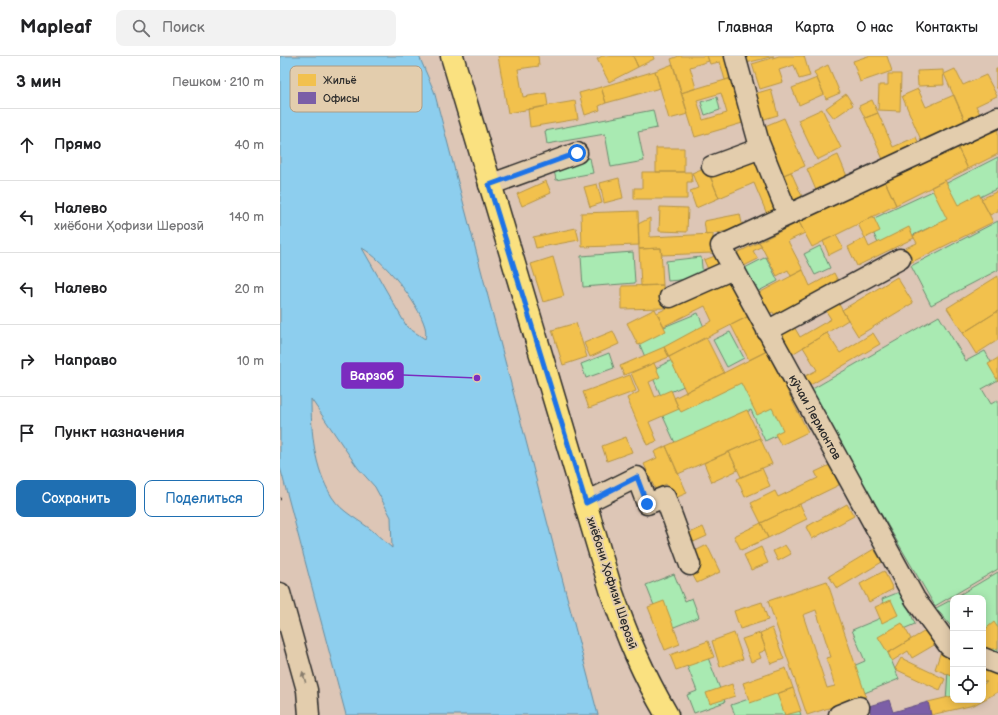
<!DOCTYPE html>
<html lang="ru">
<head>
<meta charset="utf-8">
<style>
  body { margin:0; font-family:"Balsamiq Sans",sans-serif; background:#f2f2f2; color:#202124 }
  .controls { position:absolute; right:12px; bottom:12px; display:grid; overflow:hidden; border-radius:8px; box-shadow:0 2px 10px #0003 }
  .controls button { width:36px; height:36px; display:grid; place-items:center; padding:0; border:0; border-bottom:1px solid #e0e0e0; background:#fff; color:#202124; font:20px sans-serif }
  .stop { position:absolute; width:12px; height:12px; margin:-9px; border:3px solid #1a73e8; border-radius:50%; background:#fff }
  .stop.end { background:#1a73e8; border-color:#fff; box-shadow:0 1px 4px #0008 }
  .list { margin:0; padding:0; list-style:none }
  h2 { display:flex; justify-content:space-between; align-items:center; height:52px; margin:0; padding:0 16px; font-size:17px }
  h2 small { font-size:13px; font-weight:400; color:#757577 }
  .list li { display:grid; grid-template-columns:26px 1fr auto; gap:12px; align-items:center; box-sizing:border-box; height:72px; padding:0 16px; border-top:1px solid #e0e0e0 }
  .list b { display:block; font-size:15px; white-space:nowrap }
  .list p { margin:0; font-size:13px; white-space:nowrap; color:#757577 }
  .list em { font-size:13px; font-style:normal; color:#757577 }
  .actions { display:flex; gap:8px; padding:12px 16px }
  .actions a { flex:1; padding:9px 0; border:1px solid #1f6fb2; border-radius:8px; text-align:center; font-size:14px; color:#1f6fb2 }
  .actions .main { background:#1f6fb2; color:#fff }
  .icon { flex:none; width:22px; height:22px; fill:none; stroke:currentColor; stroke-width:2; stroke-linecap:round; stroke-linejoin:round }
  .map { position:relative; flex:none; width:718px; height:659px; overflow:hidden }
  header { display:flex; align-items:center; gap:24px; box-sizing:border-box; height:56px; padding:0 20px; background:#fff; border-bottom:1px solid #e0e0e0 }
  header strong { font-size:19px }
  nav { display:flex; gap:22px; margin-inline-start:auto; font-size:14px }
  .search { width:280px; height:36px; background:#f2f2f2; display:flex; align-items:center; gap:10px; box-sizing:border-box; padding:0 14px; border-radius:8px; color:#757577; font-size:15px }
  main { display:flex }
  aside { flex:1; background:#fff }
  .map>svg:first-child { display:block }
  .green { fill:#a9eab2; stroke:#6a8a6e }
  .water { fill:#8dceee; stroke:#668da0; fill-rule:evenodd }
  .homes { fill:#f2c14e; stroke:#b69444; fill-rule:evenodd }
  .offices { fill:#7b5ea7; stroke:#634f82 }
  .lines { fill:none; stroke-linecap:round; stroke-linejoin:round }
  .minor-casing { stroke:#2b2b2b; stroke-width:23 }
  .major-casing { stroke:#2b2b2b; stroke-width:25 }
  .path { stroke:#2b2b2b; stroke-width:2.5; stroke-dasharray:1 3; stroke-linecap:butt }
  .minor { stroke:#e3cdad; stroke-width:20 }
  .major { stroke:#fae180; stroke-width:22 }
  .oneway { fill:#877c6c }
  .route { stroke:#1a73e8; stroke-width:5 }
  .labels { text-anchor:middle; stroke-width:4; stroke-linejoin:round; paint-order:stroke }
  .street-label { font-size:12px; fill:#2b2b2b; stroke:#e3cdad }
  .key { fill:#e3cdad; stroke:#ac9c86; stroke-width:1 }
  .key-label { font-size:11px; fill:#2b2b2b }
  .leader { fill:none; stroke:#7b2cbf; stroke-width:1.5 }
  .callout-dot { fill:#7b2cbf; stroke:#e3cdad; stroke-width:1.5 }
  .callout { fill:#7b2cbf; stroke:#7b2cbf; stroke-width:1.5 }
  .callout-label { font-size:13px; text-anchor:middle; font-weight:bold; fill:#fff }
</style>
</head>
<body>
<header>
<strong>Mapleaf</strong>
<div class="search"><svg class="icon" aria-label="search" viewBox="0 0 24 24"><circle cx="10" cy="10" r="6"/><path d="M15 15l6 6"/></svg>Поиск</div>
<nav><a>Главная</a><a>Карта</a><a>О нас</a><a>Контакты</a></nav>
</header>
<main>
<aside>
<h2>3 мин<small>Пешком · 210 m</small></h2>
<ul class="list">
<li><svg class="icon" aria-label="ahead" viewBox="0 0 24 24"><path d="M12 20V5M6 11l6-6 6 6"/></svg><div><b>Прямо</b></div><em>40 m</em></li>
<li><svg class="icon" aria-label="left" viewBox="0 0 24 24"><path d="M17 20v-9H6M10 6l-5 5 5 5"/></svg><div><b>Налево</b><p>хиёбони Ҳофизи Шерозӣ</p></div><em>140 m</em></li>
<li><svg class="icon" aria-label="left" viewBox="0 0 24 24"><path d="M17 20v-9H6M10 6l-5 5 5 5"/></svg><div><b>Налево</b></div><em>20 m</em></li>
<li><svg class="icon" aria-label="right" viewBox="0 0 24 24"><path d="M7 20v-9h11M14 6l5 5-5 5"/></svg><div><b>Направо</b></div><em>10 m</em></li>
<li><svg class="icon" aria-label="arrive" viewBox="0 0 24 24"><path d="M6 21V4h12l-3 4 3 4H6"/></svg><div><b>Пункт назначения</b></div></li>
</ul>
<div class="actions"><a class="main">Сохранить</a><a>Поделиться</a></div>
</aside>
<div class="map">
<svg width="718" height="659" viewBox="0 0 718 659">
  <rect width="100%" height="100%" fill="#ddc6b6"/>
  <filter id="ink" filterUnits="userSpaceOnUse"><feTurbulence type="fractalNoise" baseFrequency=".025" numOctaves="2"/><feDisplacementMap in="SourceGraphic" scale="8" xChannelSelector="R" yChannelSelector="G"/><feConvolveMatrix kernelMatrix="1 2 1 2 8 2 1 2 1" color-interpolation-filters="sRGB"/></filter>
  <g filter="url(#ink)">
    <path class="green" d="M437 41 440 54 425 59 421 46Z
      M373 54 377 72 358 76 364 105 331 111 325 78 267 88 265 75Z
      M718 101V132L676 153 663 129Z
      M310 102 313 117 276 124 273 109Z
      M657 133 670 162 601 194 588 165Z
      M718 165V214L651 249 631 210Z
      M540 190 550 212 535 219 524 198Z
      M353 196 355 227 303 231 301 200Z
      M421 201 423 222 388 225 386 205Z
      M486 201 498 225 471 239 459 215Z
      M418 257 426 276 365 301 357 282Z
      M659 260 686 305 705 295 718 319V324L702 333 711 348 718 344V513L655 550 529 335Z
      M450 276 464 302 447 311 433 284Z
      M329 297 334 312 306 322 301 308Z
      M394 303 406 329 381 340 370 315Z
      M462 318 495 346 508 374 485 385 471 354 396 389 381 356Z
      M718 516V600L703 597V542H674Z
      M394 518 405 545 412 542 419 561 384 575 366 529Z
      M622 535 635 568 602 582 619 623 582 638 571 611 585 605 572 574 608 559 602 543Z
      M673 543V573L656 552Z
      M427 599 445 646 414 657 407 639 417 635 406 607Z
      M668 614 673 615V643L666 646Z
      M510 629 521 659H455L451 649Z"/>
    <path class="water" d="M0 0H139L154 35 318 659H66L0 411ZM82 192C104 204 138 246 145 271 146 275 146 280 145 283L127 271ZM31 343 78 412 95 431 111 461 112 492C106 487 100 481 94 476 80 464 62 457 52 441 34 412 31 376 31 343Z"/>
    <path class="homes" d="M218 0H258L259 10 238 13 243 41 266 37 268 50 228 57Z
      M322 0H353L358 11 329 26 317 3Z
      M353 0H373L374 3 358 11Z
      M399 0H427L429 5 410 11 416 32 401 37 391 3Z
      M427 0H446L452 22 445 24 440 6 430 8Z
      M464 0H494L466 7Z
      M499 0H524L530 20 519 23 514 9 499 14 503 26 480 33 472 8Z
      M588 0H607L612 15 580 26 573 5Z
      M393 8 408 58 389 63 375 15Z
      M548 9 560 37 546 43 534 16Z
      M675 13 683 29 706 19 717 40 696 50 700 58 685 65 664 18Z
      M716 13H718V32H716Z
      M663 14 664 29 638 30 637 15Z
      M375 15 380 32 326 47 321 31Z
      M608 18H621L620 55 598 54 599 29H608Z
      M452 22 466 66 415 81 401 37ZM441 37 447 57 423 64 417 44Z
      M537 22 544 38 519 49 512 32Z
      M321 31 326 47 319 50 320 54 305 59 299 37Z
      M491 33 498 59 481 64 474 38Z
      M638 33 646 51 674 39 685 65 641 84 622 40Z
      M566 38 573 49 554 62 546 52Z
      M592 44 598 57 585 62 579 50Z
      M295 45 298 63 250 71 248 53Z
      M542 53 561 92 537 104 518 64Z
      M598 57 613 91 636 81 641 93 605 108 585 62Z
      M504 62 525 110 501 120 480 72Z
      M718 66V98L688 113 676 88Z
      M676 88 688 113 616 149 604 123Z
      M376 92H404V116H376Z
      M558 99 569 125 538 139 527 113Z
      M475 100 500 159 489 163 474 127 439 142 430 119Z
      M426 111 439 142 416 152 410 135 418 132 412 117Z
      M362 116H411L412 126H407V143H354V132H362Z
      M511 116 525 147 514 152 501 120Z
      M339 122 343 142 324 147 320 127Z
      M604 123 616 149 532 191 519 166Z
      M665 124 678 149 699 138 713 166 630 207 623 193 637 187 633 180 667 163 651 131Z
      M266 125 271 137 242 150 237 138Z
      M317 128 322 147 310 151 304 131Z
      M718 135V155L710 159 701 143Z
      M380 151 408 152 407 176 379 175Z
      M358 155 359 189 302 191 301 157Z
      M460 158 463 172 426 179 424 165Z
      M593 160 600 175 585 182 578 168Z
      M370 162V181L433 178V197L382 199 381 192 359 193 358 168Z
      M519 166 525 177 508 185 523 214 511 220 508 214 497 220 479 186Z
      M629 171 634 182 577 210 568 191 585 182 589 191Z
      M296 172 299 184 256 192 253 181Z
      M556 179 563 192 549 199 543 185Z
      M479 186 482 190 473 195 478 203 460 212 453 199Z
      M381 192 383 229 361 230 359 193Z
      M438 199 444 213 430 218 424 204Z
      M273 201 284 240 263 246 251 208Z
      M523 214 530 230 554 217 561 231 497 263 493 256 485 260 475 239Z
      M718 220V255L683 277 667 252Z
      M450 221 469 260 389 301 384 291 432 265 425 250 384 270 377 257Z
      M617 221 633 247 578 280 562 254Z
      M383 229 384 252 342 253V230Z
      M557 245 568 264 509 300 496 279 513 269 520 281 551 263 544 252Z
      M375 253 386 275 358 289 347 267Z
      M718 255V284L696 298 683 277Z
      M469 260 487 295 469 304 451 269Z
      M296 267 307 301 283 309 272 274Z
      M333 275 339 288 310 301 304 287Z
      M547 277 560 297 593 277 600 288 527 331 522 322 537 314 523 291Z
      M426 281 444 317 406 336 389 301Z
      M384 291 389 301 344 319 340 310Z
      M487 295 528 376 501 389 495 378 503 374 492 352 477 359 461 327 401 356 399 353 394 342Z
      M718 302V325L708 308Z
      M374 307 380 321 369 326 375 341 391 334 399 353 369 366 377 385 367 389 347 342 359 336 351 317Z
      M350 319 356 335 309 352 303 336Z
      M467 354 480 382 398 418 386 390Z
      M346 381 352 396 327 405 322 390Z
      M480 382 492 408 461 421 449 396Z
      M386 390 407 437 393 443 386 428 375 433 364 408 377 402 374 396Z
      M449 396 458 414 432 426 424 407Z
      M550 409 559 429 481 467 471 447 495 435 498 441 538 422 535 416Z
      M482 412 490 430 465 441 457 423Z
      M520 448 527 463 488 482 481 467Z
      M567 448 574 460 532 483 526 471Z
      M481 467 488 482 461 494 454 480Z
      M423 471 427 480 409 488 405 479Z
      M427 489 440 516 417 527 411 516V497Z
      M505 489 511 498 498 505 493 495Z
      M481 491 488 507 471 514 464 499Z
      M594 493 602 506 557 533 549 520Z
      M604 515 613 533 589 546 580 528Z
      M547 525 586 640 527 659 488 545ZM536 554 551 601 546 602 555 630 547 632 523 559Z
      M611 544 618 559 602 567 595 551Z
      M384 545 400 588 385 594 368 551Z
      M482 546 488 564 460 573 454 555Z
      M714 566 718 572V592L706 595 703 593V575Z
      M622 567 631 583 608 597 598 581Z
      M492 572 504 603 491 608 480 577Z
      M647 574 656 588 632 602 628 595 612 605 608 597Z
      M454 577 463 603 440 611 432 585Z
      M480 577 486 594 479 597 481 602 471 606 462 583Z
      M428 585 434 601 396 614 390 599Z
      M661 595 673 599 672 620 655 613Z
      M621 602 665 623 660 634 615 613Z
      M703 611 718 617V636L694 649 651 659 648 646 673 640V644H703V628L707 626 703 625Z
      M506 612 513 632 470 647 463 627Z
      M452 628 455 640 430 648 426 637Z
      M513 632 521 655 505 659 497 638Z"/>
    <path class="offices" d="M609 644 613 656 648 646 651 659H591L589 650Z"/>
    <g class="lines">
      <defs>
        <path id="minor" d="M455 0 479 87 508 159 718 61
          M432 110 481 92
          M209 129 297 97
          M508 159 441 190 635 543 669 590 673 592
          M390 241 453 213
          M487 275 620 203
          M305 447 357 421 367 448 385 441 410 509
          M0 537 27 634 29 659
          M703 602 718 608
          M559 659 579 651"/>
        <path id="major" d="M172 0 332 537C348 583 363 618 387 659"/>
      </defs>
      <use href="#minor" class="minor-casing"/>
      <use href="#major" class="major-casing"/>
      <path class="path" d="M0 443H2"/>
      <use href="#minor" class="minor"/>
      <use href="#major" class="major"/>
    </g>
    <defs><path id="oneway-solid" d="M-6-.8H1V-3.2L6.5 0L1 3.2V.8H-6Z"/></defs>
    <use class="oneway" href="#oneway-solid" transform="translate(24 621) rotate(-106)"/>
  </g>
  <g class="lines" filter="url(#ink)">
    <path class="route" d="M297 97 209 129 306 447 357 421 367 448"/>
  </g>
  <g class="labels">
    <g class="street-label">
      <text transform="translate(535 361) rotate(61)" y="4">кӯчаи Лермонтов</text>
      <text transform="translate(332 527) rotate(72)" y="4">хиёбони Ҳофизи Шерозӣ</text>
    </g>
  </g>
  <rect x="10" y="10" width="132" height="46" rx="6" class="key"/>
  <rect x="18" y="18" width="18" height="12" fill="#f2c14e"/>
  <rect x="18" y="36" width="18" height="12" fill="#7b5ea7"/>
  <g class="key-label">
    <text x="43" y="28">Жильё</text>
    <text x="43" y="46">Офисы</text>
  </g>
  <path class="leader" d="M197 322L123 319"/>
  <circle class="callout-dot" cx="197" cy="322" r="4"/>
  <rect class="callout" x="62" y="307" width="61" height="25" rx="4"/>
  <g class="callout-label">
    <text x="92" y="324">Варзоб</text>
  </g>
</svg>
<div class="controls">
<button>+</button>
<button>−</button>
<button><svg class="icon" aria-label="locate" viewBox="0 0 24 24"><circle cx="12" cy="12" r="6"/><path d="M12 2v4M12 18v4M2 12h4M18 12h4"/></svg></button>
</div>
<div class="stop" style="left:297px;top:97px"></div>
<div class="stop end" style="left:367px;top:448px"></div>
</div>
</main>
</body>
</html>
